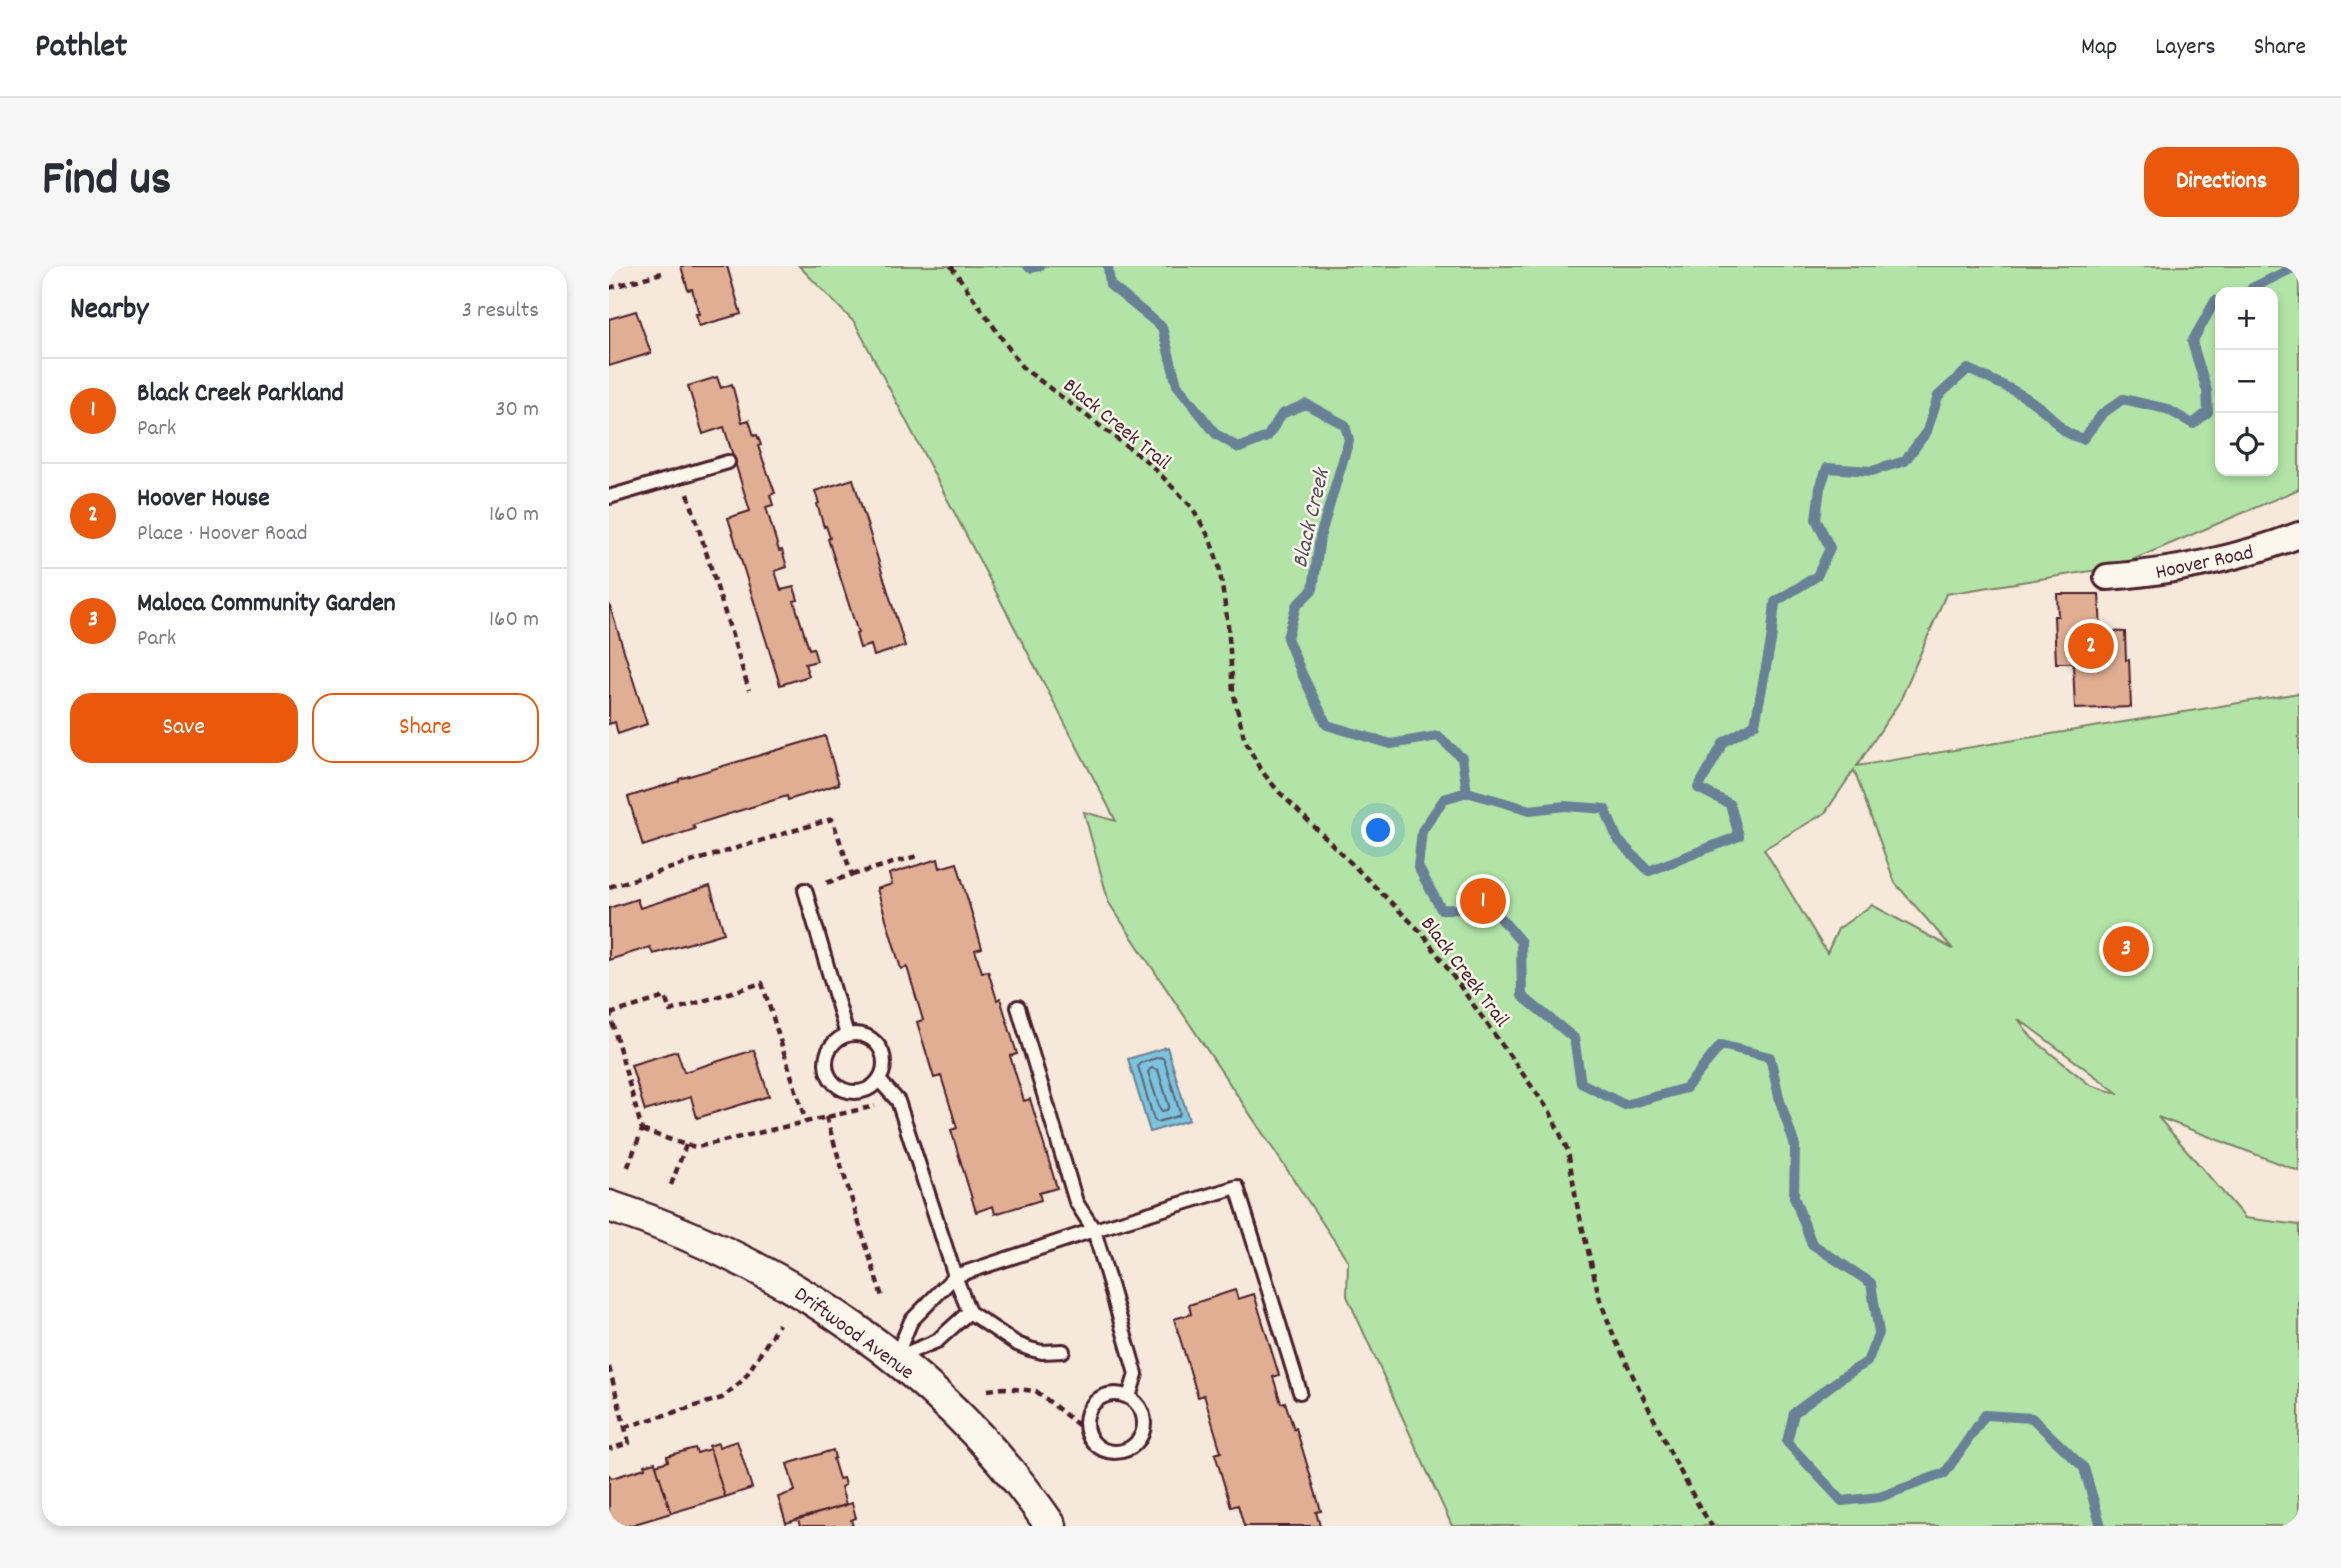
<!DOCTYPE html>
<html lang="en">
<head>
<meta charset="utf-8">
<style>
  body { margin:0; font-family:Dekko,sans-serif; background:#f7f7f7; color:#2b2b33 }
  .controls { position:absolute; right:21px; top:21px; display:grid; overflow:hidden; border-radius:14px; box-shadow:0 4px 10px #0003 }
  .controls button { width:63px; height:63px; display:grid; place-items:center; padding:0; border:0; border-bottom:2px solid #e1e1e2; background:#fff; color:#2b2b33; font:35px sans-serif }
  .you { position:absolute; left:770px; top:565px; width:24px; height:24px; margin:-18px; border:5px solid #fff; border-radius:50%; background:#1a73e8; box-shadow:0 0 0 10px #1a73e833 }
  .badge { display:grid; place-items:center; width:46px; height:46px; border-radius:50%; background:#ea580c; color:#fff; font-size:23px; font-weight:700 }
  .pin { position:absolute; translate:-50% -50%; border:4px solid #fff; box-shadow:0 2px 7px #0006 }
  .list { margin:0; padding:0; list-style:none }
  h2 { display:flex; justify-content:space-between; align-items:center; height:91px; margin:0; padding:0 28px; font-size:30px }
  h2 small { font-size:23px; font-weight:400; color:#7c7c81 }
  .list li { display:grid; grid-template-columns:46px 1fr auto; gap:21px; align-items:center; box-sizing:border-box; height:105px; padding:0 28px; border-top:2px solid #e1e1e2 }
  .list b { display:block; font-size:26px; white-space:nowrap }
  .list p { margin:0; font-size:23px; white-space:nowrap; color:#7c7c81 }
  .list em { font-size:23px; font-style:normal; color:#7c7c81 }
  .actions { display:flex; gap:14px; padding:21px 28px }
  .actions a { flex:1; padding:16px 0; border:2px solid #ea580c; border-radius:21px; text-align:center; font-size:24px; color:#ea580c }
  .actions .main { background:#ea580c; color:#fff }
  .icon { flex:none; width:38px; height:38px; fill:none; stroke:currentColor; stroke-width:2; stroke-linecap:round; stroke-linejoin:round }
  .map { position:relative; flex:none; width:1690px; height:1260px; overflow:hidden; border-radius:21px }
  header { display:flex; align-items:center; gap:42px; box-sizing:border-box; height:98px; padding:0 35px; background:#fff; border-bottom:2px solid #e1e1e2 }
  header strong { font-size:33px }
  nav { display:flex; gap:38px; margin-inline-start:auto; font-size:24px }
  .intro { display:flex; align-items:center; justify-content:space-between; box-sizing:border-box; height:168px; padding:0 42px }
  h1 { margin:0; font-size:49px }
  .button { padding:18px 32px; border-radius:21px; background:#ea580c; color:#fff; font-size:24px; font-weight:700 }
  main { display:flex; gap:42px; padding:0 42px }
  aside { flex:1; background:#fff; border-radius:21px; box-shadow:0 4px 10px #0003 }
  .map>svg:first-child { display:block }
  .green { fill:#b1e4a6; stroke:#7e8268; stroke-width:2; fill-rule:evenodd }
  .water { fill:#7cc3dd; stroke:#688196; stroke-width:2 }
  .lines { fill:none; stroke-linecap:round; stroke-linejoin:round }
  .shore { stroke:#5e6172; stroke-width:2 }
  .stream { stroke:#688196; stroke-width:10 }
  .building { fill:#e0ae93; stroke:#4a1f2b; stroke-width:2 }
  .service-casing { stroke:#4a1f2b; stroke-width:18 }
  .minor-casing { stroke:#4a1f2b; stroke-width:30 }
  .tertiary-casing { stroke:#4a1f2b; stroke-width:35 }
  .path { stroke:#4a1f2b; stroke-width:4.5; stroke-dasharray:7 5; stroke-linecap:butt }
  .service { stroke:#fbf7ec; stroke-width:12 }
  .minor { stroke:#fbf7ec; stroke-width:24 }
  .tertiary { stroke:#fbf7ec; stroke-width:30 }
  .labels { text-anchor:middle; stroke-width:5; stroke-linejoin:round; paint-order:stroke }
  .street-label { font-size:21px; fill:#4a1f2b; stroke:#fbf7ec }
  .water-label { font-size:23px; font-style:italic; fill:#595060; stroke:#fbf7ec }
</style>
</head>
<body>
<header>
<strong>Pathlet</strong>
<nav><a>Map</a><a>Layers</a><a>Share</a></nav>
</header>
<div class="intro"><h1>Find us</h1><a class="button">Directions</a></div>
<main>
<aside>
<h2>Nearby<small>3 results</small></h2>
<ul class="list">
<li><span class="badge">1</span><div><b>Black Creek Parkland</b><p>Park</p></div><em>30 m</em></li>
<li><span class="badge">2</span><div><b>Hoover House</b><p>Place · Hoover Road</p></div><em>160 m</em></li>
<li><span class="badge">3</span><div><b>Maloca Community Garden</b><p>Park</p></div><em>160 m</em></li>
</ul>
<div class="actions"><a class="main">Save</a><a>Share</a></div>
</aside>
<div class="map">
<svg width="1690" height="1260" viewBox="0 0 1690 1260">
  <rect width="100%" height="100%" fill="#f6e8da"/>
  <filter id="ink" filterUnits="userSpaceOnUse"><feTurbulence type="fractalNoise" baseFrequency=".0143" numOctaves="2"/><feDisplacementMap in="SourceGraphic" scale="14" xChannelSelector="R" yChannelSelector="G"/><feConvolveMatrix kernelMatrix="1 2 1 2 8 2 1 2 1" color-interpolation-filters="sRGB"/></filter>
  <g filter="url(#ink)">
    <path class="green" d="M190 0H1690V223L1507 301 1337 328 1291 435 1248 500 1690 427V905L1549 851 1636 952 1690 959V1260H843L738 1030 739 995 500 637 475 546 507 555 246 57ZM1611 26H1664V205H1611ZM1245 504 1286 617 1344 683 1263 639 1229 663 1218 687 1155 583 1216 547ZM1410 754H1411L1510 828 1481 819 1423 772Z"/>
    <path class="water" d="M558 781 580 854 541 866 519 793Z"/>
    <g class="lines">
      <path class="shore" d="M551 791 555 793 571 847 569 850 548 856 545 854 529 800 531 797Z
        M542 802 549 804 560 840 558 844 553 845 551 843 539 806Z"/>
      <path class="stream" d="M419 0 423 2 431 0
        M499 0 501 19 553 61 568 119 607 168 630 182 658 171 673 148 697 138 736 159 740 174 711 271 704 323 687 340 678 372 693 408 718 459 782 478 829 470 853 492 858 526
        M1640 26 1643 22 1688 0
        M858 526 835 533 813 565 809 601 832 643 885 644 912 676 913 730 965 772 972 817 1016 839 1077 822 1112 779 1161 791 1171 835 1186 880 1185 931 1203 978 1262 1017 1270 1067 1258 1096 1235 1110 1185 1147 1178 1176 1233 1235 1271 1231 1336 1207 1376 1149 1423 1152 1475 1202 1492 1260
        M858 526 921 544 956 540 996 543 1009 574 1040 605 1130 570 1121 538 1089 522 1115 476 1146 458 1162 375 1166 336 1208 310 1221 282 1207 253 1211 222 1218 202 1263 205 1296 195 1318 165 1329 130 1359 103C1384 115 1413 126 1434 144 1453 159 1448 165 1474 173L1493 148 1514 133 1558 143 1584 158 1599 146 1598 125 1583 76 1606 35 1611 37"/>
    </g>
    <path class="building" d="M72 0H118L132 48 90 60 87 48H90L83 23 79 24Z
      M27 45 42 87 0 100V53Z
      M108 111 112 122 123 118 133 156 140 154 145 170 148 169 152 179 149 180 166 227 161 229 164 239 157 241 170 285 173 284 178 301 166 305 172 324 185 321 189 334 185 335 200 383 204 382 208 395 196 398 200 410 171 419 119 252 141 245 115 161 94 168 79 120Z
      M244 213 296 380 265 390 262 379 251 382 247 368 249 367 219 273 221 272 217 260 215 261 208 238 210 237 206 225Z
      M1448 328H1490L1492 365 1516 366 1517 394H1520L1522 441 1466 443 1464 397H1447L1445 350H1449Z
      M0 337 38 458 9 468 6 456 0 458Z
      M216 470 230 518 179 534 178 530 84 559 86 563 34 580 19 531 70 515V513Z
      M329 593 331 602 348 597 373 682 366 684 373 706 379 705 388 734 391 732 408 788 401 790 415 835 421 833 448 922 430 927 432 934 386 948 384 940 367 946 342 864 348 862 332 810 325 812 308 756 314 754 298 701 292 703 268 623 283 618 280 608Z
      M101 620 115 667 44 688 41 681 0 694V642L28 633 31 642Z
      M145 784 160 830 88 852 82 831 36 845 22 799 68 785 75 806Z
      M626 1024 629 1033 645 1028 670 1109 664 1111 672 1137 676 1136 685 1163 687 1162 712 1245 707 1246 711 1260H635L629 1239 622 1241 606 1188 612 1186 595 1129 589 1131 565 1053 582 1048 580 1039Z
      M128 1175 143 1222 116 1231 100 1180 109 1177 110 1181Z
      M86 1182 88 1187 101 1183 116 1231 62 1247 47 1199 59 1195 58 1190Z
      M224 1184 226 1192 224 1193 230 1213 234 1212 236 1219 232 1221 237 1239 177 1257 169 1231 186 1225 178 1198Z
      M46 1196 62 1247 19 1260H0V1209L3 1212 36 1202 35 1199Z
      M243 1237 247 1252 242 1254 244 1260H191L189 1253Z"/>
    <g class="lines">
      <defs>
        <path id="service" d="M0 231 119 196
          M196 624 238 769
          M409 741 467 936 485 964 527 1108 520 1131
          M217 797a29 29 0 1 1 58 0a29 29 0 1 1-58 0Z
          M270 814 289 835 346 1010 360 1046 408 1078 421 1083 433 1086 454 1085
          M286 1092 328 1075 360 1046
          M286 1093 302 1055 346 1010 485 964 628 921 691 1126
          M477 1157a29 29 0 1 1 58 0a29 29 0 1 1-58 0Z"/>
        <path id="minor" d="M1498 311C1564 306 1628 293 1690 269"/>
        <path id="tertiary" d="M0 940C179 999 334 1104 442 1260"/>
      </defs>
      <use href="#service" class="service-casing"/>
      <use href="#minor" class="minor-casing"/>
      <use href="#tertiary" class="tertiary-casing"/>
      <path class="path" d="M342 0 413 101 540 197 583 241 601 273 610 300 619 359 624 425 635 472 651 503 670 526 813 667 941 846 959 885 968 939 991 1034 1006 1073 1063 1190 1091 1242 1103 1260
        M0 22 53 7
        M79 228 140 424
        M243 609 311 589
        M0 621 223 553 243 609 217 617
        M0 745 33 864 18 903
        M1 748 56 731 61 745 153 717 197 856
        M217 851 274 1034
        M33 864 77 879 88 881 266 840
        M62 919 77 879
        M0 1101 20 1177 0 1183
        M379 1124 395 1122 427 1125 478 1166
        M16 1161 113 1132 135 1113 170 1058"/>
      <use href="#service" class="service"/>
      <use href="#minor" class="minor"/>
      <use href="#tertiary" class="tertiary"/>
    </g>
  </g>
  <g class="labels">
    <g class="street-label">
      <text transform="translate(509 157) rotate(39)" y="7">Black Creek Trail</text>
      <text transform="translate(1595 295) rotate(-12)" y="7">Hoover Road</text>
      <text transform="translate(857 705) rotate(53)" y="7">Black Creek Trail</text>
      <text transform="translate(246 1066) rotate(36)" y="7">Driftwood Avenue</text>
    </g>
    <g class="water-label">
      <text transform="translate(700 252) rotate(-77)" y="8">Black Creek</text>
    </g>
  </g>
</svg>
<div class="controls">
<button>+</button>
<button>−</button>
<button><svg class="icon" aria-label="locate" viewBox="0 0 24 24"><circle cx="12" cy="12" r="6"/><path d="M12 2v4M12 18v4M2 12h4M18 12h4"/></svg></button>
</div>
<div class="you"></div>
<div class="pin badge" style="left:874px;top:635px">1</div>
<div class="pin badge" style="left:1482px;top:380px">2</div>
<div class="pin badge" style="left:1517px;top:683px">3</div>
</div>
</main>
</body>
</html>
